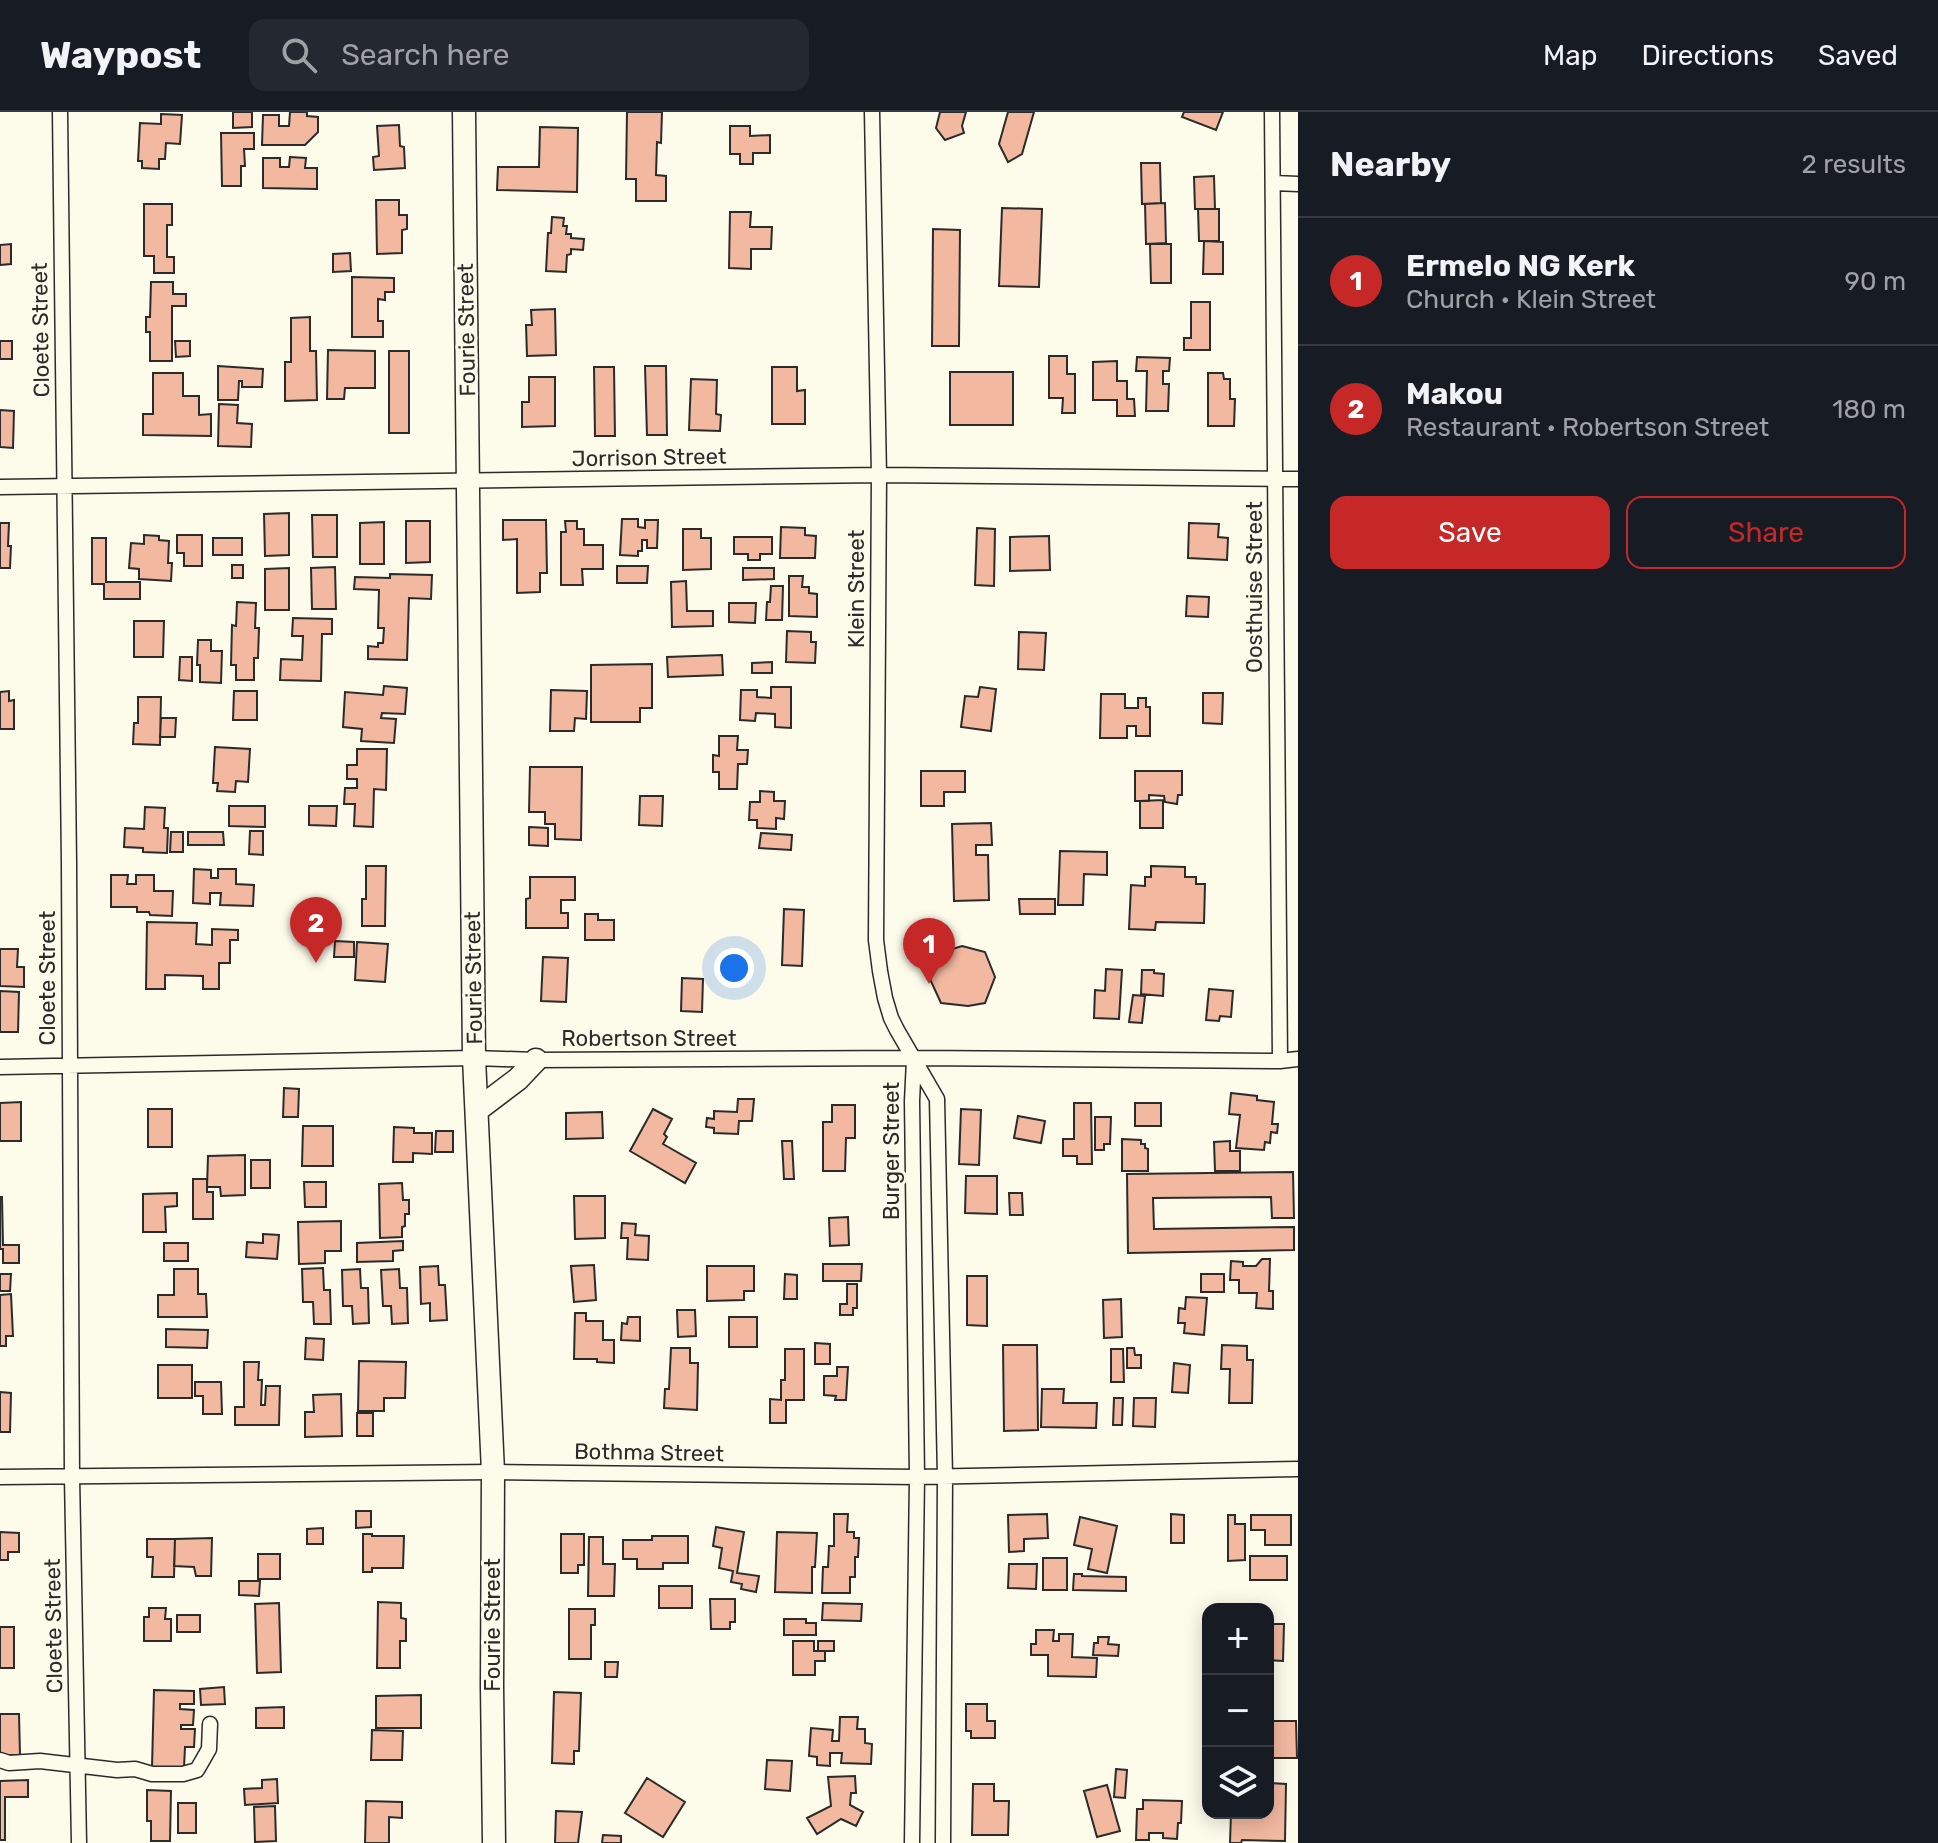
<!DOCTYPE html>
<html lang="en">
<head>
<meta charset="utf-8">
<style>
  body { margin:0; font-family:Rubik,sans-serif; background:#242831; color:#f1f3f6 }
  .controls { position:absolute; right:24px; bottom:24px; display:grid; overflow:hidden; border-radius:16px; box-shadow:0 4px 20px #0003 }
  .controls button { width:72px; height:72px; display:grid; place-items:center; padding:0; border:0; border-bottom:2px solid #363941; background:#171b24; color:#f1f3f6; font:40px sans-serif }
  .you { position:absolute; left:734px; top:856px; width:28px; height:28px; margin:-20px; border:6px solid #fff; border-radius:50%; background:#1a73e8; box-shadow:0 0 0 12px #1a73e833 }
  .badge { display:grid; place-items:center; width:52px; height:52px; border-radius:50%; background:#c62828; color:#fff; font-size:26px; font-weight:700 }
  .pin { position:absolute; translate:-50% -66px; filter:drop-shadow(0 2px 4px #0008) }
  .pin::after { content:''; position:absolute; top:42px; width:28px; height:24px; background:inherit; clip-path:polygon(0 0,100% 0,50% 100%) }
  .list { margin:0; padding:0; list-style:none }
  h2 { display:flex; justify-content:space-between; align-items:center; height:104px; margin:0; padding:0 32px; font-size:34px }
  h2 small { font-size:26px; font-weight:400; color:#9ea1a6 }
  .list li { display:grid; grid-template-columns:52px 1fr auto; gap:24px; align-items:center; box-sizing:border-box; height:128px; padding:0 32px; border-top:2px solid #363941 }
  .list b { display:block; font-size:30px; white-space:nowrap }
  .list p { margin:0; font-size:26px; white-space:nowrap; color:#9ea1a6 }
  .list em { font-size:26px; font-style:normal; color:#9ea1a6 }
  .actions { display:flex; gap:16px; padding:24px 32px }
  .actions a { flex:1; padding:18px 0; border:2px solid #c62828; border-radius:16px; text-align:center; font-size:28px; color:#c62828 }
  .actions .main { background:#c62828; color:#fff }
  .icon { flex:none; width:44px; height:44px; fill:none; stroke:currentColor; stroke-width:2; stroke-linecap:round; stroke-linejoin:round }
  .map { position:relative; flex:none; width:1298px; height:1731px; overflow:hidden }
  header { display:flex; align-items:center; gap:48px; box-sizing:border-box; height:112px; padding:0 40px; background:#171b24; border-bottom:2px solid #363941 }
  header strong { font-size:38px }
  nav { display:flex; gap:44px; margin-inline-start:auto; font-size:28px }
  .search { width:560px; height:72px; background:#242831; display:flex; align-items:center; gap:20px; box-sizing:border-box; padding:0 28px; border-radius:16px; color:#9ea1a6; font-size:30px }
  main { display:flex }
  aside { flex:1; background:#171b24 }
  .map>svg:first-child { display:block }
  .building { fill:#f2b8a0; stroke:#2b2b2b; stroke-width:2 }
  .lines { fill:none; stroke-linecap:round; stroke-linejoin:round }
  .minor-casing { stroke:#2b2b2b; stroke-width:17 }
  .trunk-casing { stroke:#2b2b2b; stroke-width:25 }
  .minor { stroke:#fdfbea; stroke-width:14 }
  .trunk { stroke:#fdfbea; stroke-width:22 }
  .labels { text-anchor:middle; stroke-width:6; stroke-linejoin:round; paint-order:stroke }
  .street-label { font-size:22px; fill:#2b2b2b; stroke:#fdfbea }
</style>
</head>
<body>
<header>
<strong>Waypost</strong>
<div class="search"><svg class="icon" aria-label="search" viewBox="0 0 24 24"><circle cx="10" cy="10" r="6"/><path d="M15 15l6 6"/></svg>Search here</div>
<nav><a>Map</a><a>Directions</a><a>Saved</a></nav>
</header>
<main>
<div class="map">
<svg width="1298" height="1731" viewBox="0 0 1298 1731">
  <rect width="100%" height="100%" fill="#fdfbea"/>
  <path class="building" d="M233 0H252V15L233 16Z
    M290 0H307V4L318 5V20L305 33H262L263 3H279V14H289Z
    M627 0H662L661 31 657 30 656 63 666 64V89H636V67H626Z
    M940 0H966L962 14 964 21 945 28 936 16Z
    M1008 0H1034L1022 42 1008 50 999 32Z
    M1184 0H1223L1216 18 1182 5Z
    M161 2 182 3 180 32 166 31 165 47H159V57L142 56V49H138L140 11 161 12Z
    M399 13 400 34 404 35 405 56 374 58 373 45 379 44 377 14Z
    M730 14H750V24L770 23V41H753V52H740V42H730Z
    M540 15 578 16 577 80 497 78 498 55H539Z
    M221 21H254V37H244L245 54H241V74H222Z
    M290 45 306 46 305 56H317V77L263 76V46H280V55H289Z
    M1141 51H1160L1161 91 1142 92Z
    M1214 64 1215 97H1195L1194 65Z
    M376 88H399V103H407V117L402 118V141L377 142Z
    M1165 91 1166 131 1146 132 1145 92Z
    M144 92H172V113H167V145H174V161H154V144H144Z
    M1002 96 1042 97 1039 175 999 174Z
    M1198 97H1219V129H1199Z
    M730 100H751L750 115H772L771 137H751V157L729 156Z
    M552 105 564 106 563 114H567L566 122H571V126L584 127 583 138 571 137V142L567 143 566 160 546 159 548 121H551Z
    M933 117 960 118 959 234H932Z
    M1204 129 1223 130V162H1203Z
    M11 132V152L0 153V133Z
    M1150 132H1171V171H1151Z
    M350 141 351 159 333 160V142Z
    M352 165 394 166V180H385V188L378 187V209H383V225H352Z
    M151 170H173V182H186V194H172V249H150V220H146V205H150Z
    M1191 190H1210V238H1184V226H1191Z
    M555 197 556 243 527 244 526 213H532L531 198Z
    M310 205V239H316L317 288 285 289V250H291V206Z
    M0 229H12V247H0Z
    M175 229H190V244L176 245Z
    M328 238 375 239V276H345L344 287H327Z
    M389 239H409V321H389Z
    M1049 244H1067V262H1075V301H1062L1063 286H1049Z
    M1137 245 1170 246 1169 259H1163V272H1169L1168 299H1146L1147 259H1136Z
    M1117 249V269H1127V287H1134L1135 304H1117V288H1093V250Z
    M218 254 263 257 262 275H242V269H239L238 288H218Z
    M645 254H666L667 323H647Z
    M594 255H614L615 324H595Z
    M772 255H797V279L805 278V312H772Z
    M950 260H1013V313H950Z
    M153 261H183V284H199V303L211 302V324L143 323V302H153Z
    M1208 261H1223L1224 267H1230V287H1235L1234 314H1208Z
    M529 265H555V314L522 315V290H529Z
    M691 267 717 268 716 302 721 303 720 319 689 318Z
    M219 292 238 293 237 311 252 312 251 335 218 334Z
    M0 298 14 299 13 336 0 335Z
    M289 401V443L265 444 264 402Z
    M312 403H337V445H313Z
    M622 407H638V415L645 416V408H658L657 436H647V428H642V439H638V444L620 443Z
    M503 408H546L547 461H540V480L517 481V427L503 428Z
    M406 409H430V450L406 451Z
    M565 409H577V417H584V433H603V457H582L583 473H561V420H566Z
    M384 410V452H360V411Z
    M0 411H9L8 434H11L10 456H0Z
    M1189 411 1219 412 1218 425 1228 426 1227 448 1188 446Z
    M781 415 805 416V423L816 424 815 446H780Z
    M977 416 995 417 994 474 975 473Z
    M683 417H701V426H711V457L683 458Z
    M144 423 159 424V428L169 429 168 451H172L171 469 139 467V457L129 456 131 431 144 432Z
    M177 423H202V454H184V441H177Z
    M1049 424 1050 458 1010 459V425Z
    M734 425H772V442H760V448H748V442H734Z
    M92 426H106V470H140V487H104V472H92Z
    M213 426H242V443H213Z
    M232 453H243V466H232Z
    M617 454H648L647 471H617Z
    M335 455 336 497H312L311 456Z
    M289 456V498H265V457Z
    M743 456H774V467L743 468Z
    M390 462 432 463 431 487 409 486 407 548 368 547V534L378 535V531H383L384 516H378L379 478 354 477 355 465 390 466Z
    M789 464H803L802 475H809V481L817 482V505L789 504Z
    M686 469 687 499H713V514L672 515 671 470Z
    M771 474H783L782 508H766L767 490H770Z
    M1187 484 1209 485 1208 505 1186 504Z
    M237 490 256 491 255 516H259L258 546H254V568H236V553H231L232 513 236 514Z
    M729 491H756L755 511 729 510Z
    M293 506 332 507V522H322L321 569 280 568 281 547 302 548 303 524H292Z
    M134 509H164L163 545H134Z
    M787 519 811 520V530H816L815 551 786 550Z
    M1019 520 1046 521 1044 558 1018 557Z
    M198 528H211V539H222L221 571 200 570V553H197Z
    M722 543 723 563 668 565 667 545Z
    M180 545H192V569L179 568Z
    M772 550V561H752V551Z
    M652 552V596H640V610H591V553Z
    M384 574 407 576 405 602 382 601 381 606 396 607 394 631 361 629 362 617 343 615 345 580 383 583Z
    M771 575H791V616L775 615V602L756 601 755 609 740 608 741 578H757V585L771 586Z
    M980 575 996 577 991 619 961 615 965 584 978 585Z
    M551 578 587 579 586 607 575 606 574 619H550Z
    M9 579V589L14 588V617H0V580Z
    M234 579H257V608H233Z
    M1203 581H1223L1222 612 1203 611Z
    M1101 582H1125V596H1138V586H1146V595H1150V624H1136V614H1127V626H1100Z
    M138 585H161L160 633 133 632 134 611H138Z
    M161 606H176L175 625H160Z
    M719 624H738L737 638H748L747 652H738L737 677H719V660H713V643L719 644Z
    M215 635 250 637 248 670 236 669 235 680 217 679 218 671H213Z
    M357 637H387L386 678 374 677 373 715 354 714 355 692H344L345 676H357V667H347V653H357Z
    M530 655H582L581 728 555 727V712H545V700H529Z
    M921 659H965V680H944V694H921Z
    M1135 659H1182V683H1178L1177 692 1165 690 1164 684 1149 683V689H1135Z
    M760 679 774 680V689H785L784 707 776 706V717L757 716V708H749L750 690H760Z
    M640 684H663L662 714 639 713Z
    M1163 688V716H1140V689Z
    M229 694H265V715L229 714Z
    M309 694H337L336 714 309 713Z
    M145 695 165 696 164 716H168L167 741 143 740V736L124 735 125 716 144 717Z
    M991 711 992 733H976V743H988L989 788 954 789 952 712Z
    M529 715 548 716V734L529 733Z
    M250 719H263V743L249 742Z
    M171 720H183V740H170Z
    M188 720H223L224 733H188Z
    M761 721 792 723 791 738 759 736Z
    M1060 739 1107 740V763L1084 762 1083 793H1058Z
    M366 754H386L385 814H362V787H366Z
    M1151 754 1185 755V765H1196V772H1205L1204 811 1156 810 1155 818 1129 817 1131 773 1145 774V765H1151Z
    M194 757 211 758V766H218V757H236V772L254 773 253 794 220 793 221 781H210V792L193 791Z
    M111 763H128L127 772H136V763H154V779H173L172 804 150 803 149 800H137V795H111Z
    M530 765H575V788H561V801H568V816H526V787L530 786Z
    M1019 787H1055V802H1020Z
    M784 797 804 798 802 854 782 853Z
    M585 802H598V808H614V828H585Z
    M147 810 197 811 196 832 212 833V817L238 818V828H230V851H219V877H203V864L165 863V877H146Z
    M335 829 354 830V845H334Z
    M357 830 388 832 385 870 355 868Z
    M962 834 985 840 995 865 985 891 968 894 941 891 929 865 936 842Z
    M0 837H18L17 855H24V875L0 874Z
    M543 845 568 846 566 890 541 889Z
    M1106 857 1122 858 1119 907 1094 906 1095 878 1105 879Z
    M1142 858H1154V861L1164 862 1163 884 1141 882Z
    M682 866 703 867 702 900 681 899Z
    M1209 877 1233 879 1231 905 1220 904 1219 909 1206 908Z
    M0 879 19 880 18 920H0Z
    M1133 883 1145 884 1142 911 1129 910Z
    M284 976 299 977 298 1005H283Z
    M1231 981 1257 984V988L1274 990 1272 1012H1278L1277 1021 1271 1020 1270 1031 1265 1030 1264 1038 1236 1036 1240 1003 1229 1002Z
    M738 987H754L752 1009H739L738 1022 714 1021V1016L706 1015 707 1006 714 1007V999L737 1000Z
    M21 990V1029H0V991Z
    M1074 991H1091L1092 1052H1077V1044H1063V1027H1074Z
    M1135 991H1161V1014H1135Z
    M832 993H855V1026H846L845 1059H823V1010H832Z
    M148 997H172V1035H148Z
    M653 997 672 1007 664 1022 667 1025 663 1032 696 1051 685 1071 630 1039Z
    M961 997 981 998 979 1053 959 1052Z
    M602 1000 603 1026 566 1027V1001Z
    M1018 1004 1045 1009 1041 1031 1014 1026Z
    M1095 1005H1111L1110 1032H1104V1038H1095Z
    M303 1014H333V1054H302Z
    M394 1015 414 1016V1021H432V1042L413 1041V1050H393Z
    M436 1019H453V1040H435Z
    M1122 1027 1141 1028V1032H1145V1036L1148 1037V1059H1122Z
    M782 1029H792L794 1067H784Z
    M1230 1029V1039H1240V1059H1215L1214 1030Z
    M245 1043V1083L221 1084 220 1075H207L208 1044Z
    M251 1048H270V1076H251Z
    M1293 1060 1294 1106H1272L1271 1085 1153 1086 1154 1117 1294 1115V1138L1128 1141 1127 1062Z
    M966 1064H997V1102L965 1101Z
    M193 1067H207V1080H213V1107H193Z
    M304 1070H326V1095H305Z
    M402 1071 403 1088H409V1102H405V1114L402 1115V1125L380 1126 379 1072Z
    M177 1081V1094L165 1095 166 1120H143V1082Z
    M1009 1081H1022L1023 1103H1010Z
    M574 1084H605V1126L575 1127Z
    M0 1085H2L3 1133H19V1151H3V1137H0Z
    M848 1105 849 1133 830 1134 829 1106Z
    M341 1109V1139H325V1151L299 1152 298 1110Z
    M622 1111 636 1112 635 1123 649 1124 648 1148 627 1147 628 1126H621Z
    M263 1122 279 1123 277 1147 246 1145 247 1130 263 1131Z
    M403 1129V1138L393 1139V1149L357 1150V1131Z
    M164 1131H188V1149H164Z
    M1262 1147H1270L1269 1179H1273V1197L1256 1196 1257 1181H1239V1168H1230L1231 1149 1243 1150V1154H1256Z
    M823 1152H862L861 1169H823Z
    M594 1153 596 1188 574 1190 571 1154Z
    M438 1154 439 1173H445L447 1208 430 1209V1191L421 1192 420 1155Z
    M707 1154H754V1179H744V1188L707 1189Z
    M323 1156 324 1178H330L331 1212H314L313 1190H303L302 1157Z
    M174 1157H198V1182H206L207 1205H158V1183H174Z
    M360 1157 361 1176H368L369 1211 353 1212 352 1194H343L342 1158Z
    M399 1157 400 1176H407L408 1211 392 1212 391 1194H383L381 1158Z
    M0 1162H11L10 1179H0Z
    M785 1162 797 1163V1187H784Z
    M1201 1162H1224V1180H1201Z
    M967 1164H987V1214L967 1213Z
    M847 1172H857V1196H853V1203H840V1192H847Z
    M11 1182 13 1224H6V1234H0V1183Z
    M1186 1185 1207 1186 1204 1223 1184 1221 1185 1211H1178L1179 1196 1185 1197Z
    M1121 1187 1122 1225 1104 1226 1103 1188Z
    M677 1198H695L696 1224 678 1225Z
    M575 1201H586V1209H603V1228H614V1251L597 1250V1247H574Z
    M628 1205H640V1229L621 1228 622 1211 627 1212Z
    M729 1205H757V1235H729Z
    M166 1217 208 1218 207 1236 166 1235Z
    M306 1226 324 1227 323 1248 305 1247Z
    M815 1231 830 1232V1252H815Z
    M1003 1233H1037L1038 1318 1004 1319Z
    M1222 1233 1247 1234V1248H1253L1252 1291H1229L1230 1257H1221Z
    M671 1236H690V1251H698L697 1298 664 1296 665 1277H669Z
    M1127 1236H1134L1135 1243H1141V1256H1127Z
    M785 1237H804V1288H786V1311H770V1287L781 1288V1268H785Z
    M1111 1237H1123L1124 1270H1111Z
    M359 1249 406 1250 405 1286H384V1299H358Z
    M244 1250H259L258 1268H262L261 1293H265L266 1274H280L279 1313H235V1295H244Z
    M1174 1251 1190 1253 1188 1281 1172 1280Z
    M158 1253H192V1286H158Z
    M837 1255H848L846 1288H835L836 1284 824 1283V1264H837Z
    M195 1270H221L222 1302H203V1284H195Z
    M1042 1277H1064L1063 1291H1097L1096 1316 1041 1315Z
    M0 1280 11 1281 10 1320H0Z
    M341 1282 342 1324 305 1325V1300H314L313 1283Z
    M1114 1286H1123L1122 1313H1113Z
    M1134 1286H1156L1155 1315 1133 1314Z
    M357 1301H373V1324H357Z
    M356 1399H371V1415L356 1416Z
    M834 1402H848L847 1420H854V1426H859L858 1445H855V1465H850V1481H822L823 1455H828L829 1434H834Z
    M1047 1402 1048 1426 1024 1427V1439L1009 1440 1008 1403Z
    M1171 1402 1184 1403V1431H1171Z
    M1228 1403H1235V1412H1245V1448L1228 1449Z
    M1251 1403H1291V1433H1265V1418H1251Z
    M1080 1405 1117 1414 1107 1461 1088 1457 1092 1437 1074 1433Z
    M716 1415 744 1420 737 1461 759 1464 756 1480 741 1477 742 1472 731 1470 733 1459 719 1456 722 1436 713 1434Z
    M323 1416V1432H307V1417Z
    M0 1420 19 1421V1440H8V1448H0Z
    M777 1420 817 1421 815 1455H812V1481L775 1480Z
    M363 1422H372V1424H404L403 1456H372V1460H363Z
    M561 1422H584V1453H578V1461H561Z
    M652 1424H688V1451H663V1457H637V1447H623V1428H652Z
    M589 1425H603V1452H615L614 1484H588Z
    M212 1426 211 1464H196L194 1455 174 1454 175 1427Z
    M147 1427H175L174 1465H152L153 1445H147Z
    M258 1442H280V1467H258Z
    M1250 1444H1287V1468H1250Z
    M1043 1446H1067V1478H1043Z
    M1009 1452H1037L1036 1477 1008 1476Z
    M1074 1462H1082V1464L1126 1465V1479L1073 1478Z
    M239 1469H260L259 1484 239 1483Z
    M659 1474H692V1496H659Z
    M710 1487H735V1510H730V1517H711Z
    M378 1490 401 1491V1506L406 1507V1529H400V1556H377Z
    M279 1491 281 1560 257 1561 255 1492Z
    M823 1491 862 1492 861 1509 822 1508Z
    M149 1496H166L165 1507H171V1529H144V1505H149Z
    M569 1497H595V1513H591V1547H569Z
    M177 1503H200V1520H177Z
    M784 1507H806V1511H816V1523H784Z
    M1268 1512H1284L1283 1549 1268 1548Z
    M0 1515H14V1556H0Z
    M1036 1518H1054L1053 1529H1059V1522H1073L1072 1545 1097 1546 1096 1565 1048 1564V1543H1031V1532H1036Z
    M1098 1525H1109L1108 1532 1119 1533 1118 1544 1093 1543 1094 1531H1098Z
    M793 1529H814V1539H825V1549H815V1563H793Z
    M818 1529H834V1539H818Z
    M605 1550H618L617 1565H605Z
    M224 1575 225 1592 201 1593 200 1577Z
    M154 1578 194 1579V1592H180V1597L194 1598 193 1613H181V1617H195L194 1635H185L184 1656 152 1655Z
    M554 1580 581 1581 579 1639H574V1652L552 1651Z
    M421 1583V1616H376V1584Z
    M966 1592H987V1609H995V1626H971V1619H966Z
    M284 1595V1616H256V1596Z
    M0 1602H19L20 1643H0Z
    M840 1605H858L857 1617H865V1631L872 1632 871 1652 841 1651 842 1641H830V1654L817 1653V1645L809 1644 811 1616 833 1618 832 1629H839Z
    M1269 1609H1296L1297 1646H1269Z
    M372 1618 403 1619 402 1648H371Z
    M767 1648 792 1649 790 1679 765 1677Z
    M1116 1657 1127 1658 1125 1686 1114 1685Z
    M855 1664 856 1681H851L850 1693 863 1700 856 1714 841 1707 817 1722 807 1706 831 1694 828 1665Z
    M647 1666 685 1690 663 1725 625 1701Z
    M277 1667 278 1691 245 1693 244 1677 262 1676V1668Z
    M28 1668V1685H5V1728H0V1669Z
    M1268 1671 1286 1672 1285 1729 1242 1728 1241 1731H1230L1231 1701H1268Z
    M973 1672H994V1689H1009L1008 1723H972Z
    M1107 1673 1120 1719 1097 1725 1084 1679Z
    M147 1678 171 1679 170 1729H151V1709H147Z
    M1143 1688 1182 1689 1181 1711H1178L1177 1727 1163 1726V1721H1149V1728H1136L1137 1697H1143Z
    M366 1689 402 1690V1706L389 1705V1731H365Z
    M178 1691H196V1721H178Z
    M275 1694 276 1729 255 1730 254 1695Z
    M556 1699 582 1700 578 1731H555Z
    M603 1723 621 1724V1731H602Z"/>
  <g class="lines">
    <defs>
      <path id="minor" d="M60 0 69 752 72 1365 79 1731
        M872 0 879 363 876 828 880 859 885 886 891 906 897 918 937 987 945 1364 943 1731
        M1272 0 1280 949
        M1274 71 1298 72
        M0 375 879 363 1298 367
        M0 955 474 946 536 948 914 946 1280 949 1298 947
        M0 1365 493 1360 917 1365 1298 1357
        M0 1648 9 1651 40 1649 117 1658 135 1657 152 1662H183L197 1658 209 1637 210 1612
        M912 1731 917 1365 912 989 914 948"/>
      <path id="trunk" d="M464 0 474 946 493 1360 492 1574 494 1731
        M477 998 518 967 536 948"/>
    </defs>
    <use href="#minor" class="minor-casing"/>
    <use href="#trunk" class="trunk-casing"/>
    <use href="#minor" class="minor"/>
    <use href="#trunk" class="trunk"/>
  </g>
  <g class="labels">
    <g class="street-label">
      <text transform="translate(40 218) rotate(-91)" y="8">Cloete Street</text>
      <text transform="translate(466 218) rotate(-91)" y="8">Fourie Street</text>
      <text transform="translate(649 345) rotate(-1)" y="8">Jorrison Street</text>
      <text transform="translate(1254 475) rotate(-90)" y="8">Oosthuise Street</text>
      <text transform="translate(856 477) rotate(-90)" y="8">Klein Street</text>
      <text transform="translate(47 866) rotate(-90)" y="8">Cloete Street</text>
      <text transform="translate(473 866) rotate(-91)" y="8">Fourie Street</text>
      <text x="649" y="934">Robertson Street</text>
      <text transform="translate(891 1039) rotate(-90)" y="8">Burger Street</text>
      <text transform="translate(649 1340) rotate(1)" y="8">Bothma Street</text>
      <text transform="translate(492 1513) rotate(-90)" y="8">Fourie Street</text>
      <text transform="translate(53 1514) rotate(-91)" y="8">Cloete Street</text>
    </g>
  </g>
</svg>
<div class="controls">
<button>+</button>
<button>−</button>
<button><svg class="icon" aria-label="layers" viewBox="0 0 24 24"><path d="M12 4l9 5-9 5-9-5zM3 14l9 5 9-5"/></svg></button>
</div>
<div class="you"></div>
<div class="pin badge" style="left:929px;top:872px">1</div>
<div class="pin badge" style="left:316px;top:851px">2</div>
</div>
<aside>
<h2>Nearby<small>2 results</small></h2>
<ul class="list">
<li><span class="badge">1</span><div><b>Ermelo NG Kerk</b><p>Church · Klein Street</p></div><em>90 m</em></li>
<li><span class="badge">2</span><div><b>Makou</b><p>Restaurant · Robertson Street</p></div><em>180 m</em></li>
</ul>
<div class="actions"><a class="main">Save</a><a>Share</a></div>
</aside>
</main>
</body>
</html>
